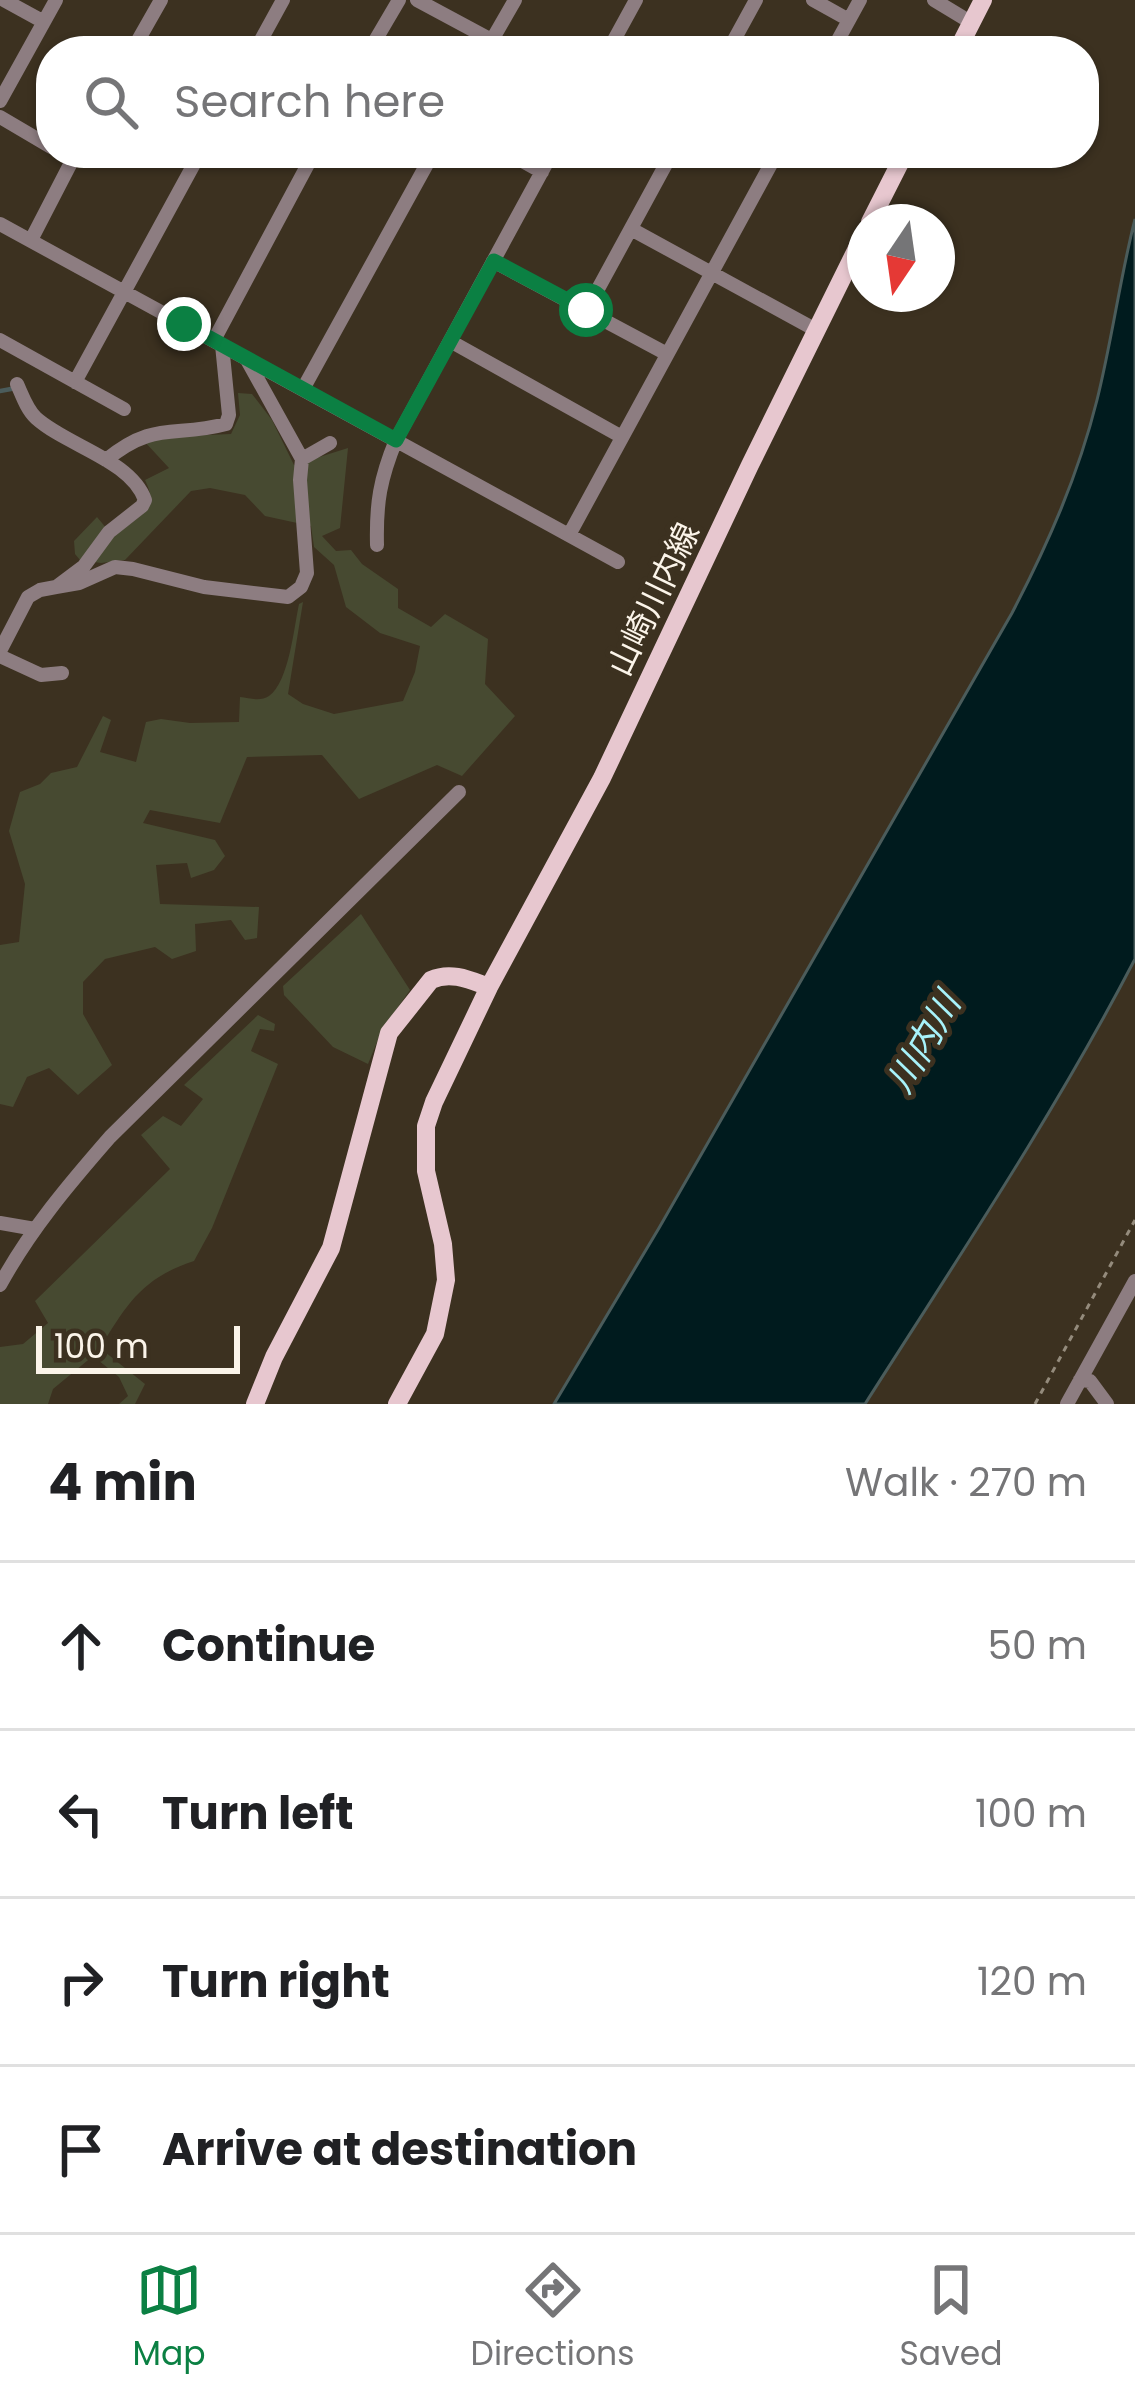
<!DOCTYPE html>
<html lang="en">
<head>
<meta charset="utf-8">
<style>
  body { margin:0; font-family:Poppins,"Noto Sans JP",sans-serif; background:#f6f6f6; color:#202124 }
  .compass { position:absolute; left:847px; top:204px; width:108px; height:108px; border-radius:50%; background:#fff; box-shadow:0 3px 9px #0004; rotate:193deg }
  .scale { position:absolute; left:36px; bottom:30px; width:204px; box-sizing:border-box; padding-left:12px; border:6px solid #fbf4e9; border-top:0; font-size:33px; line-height:42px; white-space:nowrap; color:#fbf4e9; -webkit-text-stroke:9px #3c3120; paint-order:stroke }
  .stop { position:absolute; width:36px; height:36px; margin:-27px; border:9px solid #0b8043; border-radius:50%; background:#fff }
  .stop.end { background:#0b8043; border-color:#fff; box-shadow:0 3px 12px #0008 }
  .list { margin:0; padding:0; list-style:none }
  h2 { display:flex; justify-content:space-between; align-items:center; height:156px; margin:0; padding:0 48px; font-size:51px }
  h2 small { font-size:39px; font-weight:400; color:#757577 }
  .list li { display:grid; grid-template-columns:78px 1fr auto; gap:36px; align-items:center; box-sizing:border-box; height:168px; padding:0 48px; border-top:3px solid #e0e0e0 }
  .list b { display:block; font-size:45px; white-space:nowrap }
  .list em { font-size:39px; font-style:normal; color:#757577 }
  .icon { flex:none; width:66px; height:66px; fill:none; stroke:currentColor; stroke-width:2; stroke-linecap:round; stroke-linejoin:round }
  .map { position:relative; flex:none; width:1135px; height:1404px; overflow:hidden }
  .search { position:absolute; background:#fff; box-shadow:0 3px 9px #0004; left:36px; right:36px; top:36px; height:132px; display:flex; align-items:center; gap:30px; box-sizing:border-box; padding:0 42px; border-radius:48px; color:#757577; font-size:45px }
  .sheet { height:828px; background:#fff }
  nav { display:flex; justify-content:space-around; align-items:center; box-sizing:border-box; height:168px; border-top:3px solid #e0e0e0; background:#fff; font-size:33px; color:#757577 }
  nav a { display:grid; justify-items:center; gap:6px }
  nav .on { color:#0b8043 }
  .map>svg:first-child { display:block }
  .green { fill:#474a31 }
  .water { fill:#001b1e; stroke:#4b5c5b; stroke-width:3 }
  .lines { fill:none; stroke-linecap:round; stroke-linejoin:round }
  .stream { stroke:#4b5c5b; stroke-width:4.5 }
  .path { stroke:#948b7c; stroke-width:3; stroke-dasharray:6 6; stroke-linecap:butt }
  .minor { stroke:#8d7d81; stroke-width:14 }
  .major { stroke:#e7c7cf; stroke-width:18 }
  .route { stroke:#0b8043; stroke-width:15 }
  .labels { text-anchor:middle; stroke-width:10; stroke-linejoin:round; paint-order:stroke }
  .street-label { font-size:33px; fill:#fbf4e9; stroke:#3c3120 }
  .water-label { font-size:36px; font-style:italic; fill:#a7f2fa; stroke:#3c3120 }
</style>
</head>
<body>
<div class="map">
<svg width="1135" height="1404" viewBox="0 0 1135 1404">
  <rect width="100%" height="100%" fill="#3c3120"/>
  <path class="green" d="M238 393 252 394 272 420 294 465 348 448 340 528 322 536 336 551 351 550 362 564 398 589V608L431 627 445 614 488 639 485 684 515 716 462 776 437 765 359 799 322 755 247 757 220 823 150 810 143 823 215 840 225 856 214 870 191 878 187 863 156 865 160 904 259 907 257 938 245 940 231 920 195 924 196 951 172 959 155 947 105 959 83 982V1014L112 1065 78 1095 49 1068 27 1077 13 1107 0 1104V945L19 942 25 884 9 831 20 792 40 784 51 773 77 767 103 716 111 720 100 752 136 762 146 722 161 719 190 723 239 722 240 697C250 698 260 702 269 696 289 682 294 627 299 604L303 602 288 694 303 704 334 714 403 701 415 672 420 646 380 633 346 607 334 565 314 547 311 526 265 516 245 495 210 488 191 491 125 560 101 563 80 560 75 554 74 541 97 517 112 535 118 533C140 515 160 510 145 480L169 468 144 441 159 437 231 434 240 415Z
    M361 914 410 990 382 1030 368 1064 333 1047 284 995 283 986Z
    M258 1015 275 1024 274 1031 260 1029 251 1051 278 1064 212 1228 194 1261C142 1278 127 1304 100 1348L145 1384 135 1404H119L128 1396 119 1377 93 1356 53 1389 48 1404H0V1347L23 1344 48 1323 35 1301 170 1169 141 1135 163 1116 181 1126 203 1099 184 1085Z"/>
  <path class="water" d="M1135 219V959C1055 1113 958 1258 865 1404H554L659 1228 1012 613C1048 544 1078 476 1097 400 1112 340 1120 278 1135 219Z"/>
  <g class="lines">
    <path class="stream" d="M0 391 11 389"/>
    <path class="path" d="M1035 1404 1135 1220"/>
    <path class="minor" d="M4 0 44 22
      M417 0 512 51
      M813 0 849 20
      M934 0 972 23
      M492 40 515 0
      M132 51 161 0
      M255 51 283 0
      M369 51 399 0
      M608 51 636 0
      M728 51 756 0
      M832 51 860 0
      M0 101 56 0
      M0 117 51 147
      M508 153 542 172
      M0 224 618 562
      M631 229 816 330
      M31 240 76 153
      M493 261 667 354
      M586 311 672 153
      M0 340 124 409
      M214 340 314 153
      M450 341 622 437
      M246 358 302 459
      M75 382 200 153
      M303 389 433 153
      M106 460C155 420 174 438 226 424L229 415 222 345
      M569 535 777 153
      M377 545C376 503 380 479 396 440L552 153
      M56 587 79 583 115 567 133 569 204 587 288 597 301 587 307 573 300 480 302 459 330 443
      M0 651 28 597 40 590 56 587 84 566 109 532 142 506 145 500C131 460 67 446 36 418 27 410 22 395 17 384
      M0 656 41 675 62 673
      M0 1223 35 1229
      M0 1285C30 1230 69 1184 110 1137L459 792
      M1080 1380 1090 1381 1107 1404
      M1067 1404 1135 1281"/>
    <path class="major" d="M957 51 983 0
      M870 222 905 153
      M255 1404 274 1357 331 1248 389 1033 431 980C451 971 470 980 489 987
      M397 1404 435 1334 446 1280 443 1244 426 1171V1126L434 1102 489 987 602 778 750 465 865 232"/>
  </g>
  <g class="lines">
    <path class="route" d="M184 324 396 440 494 261 586 310"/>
  </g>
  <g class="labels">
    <g class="street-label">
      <text transform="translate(653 599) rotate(-64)" y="12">山崎川内線</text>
    </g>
    <g class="water-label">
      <text transform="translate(923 1042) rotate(-60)" y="13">川内川</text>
    </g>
  </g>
</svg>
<svg class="compass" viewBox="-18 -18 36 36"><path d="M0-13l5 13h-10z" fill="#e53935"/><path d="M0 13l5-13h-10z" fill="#757577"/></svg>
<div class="scale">100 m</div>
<div class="stop" style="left:586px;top:310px"></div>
<div class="stop end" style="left:184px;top:324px"></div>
<div class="search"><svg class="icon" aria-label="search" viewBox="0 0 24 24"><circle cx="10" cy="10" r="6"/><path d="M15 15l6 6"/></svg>Search here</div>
</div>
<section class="sheet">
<h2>4 min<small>Walk · 270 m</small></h2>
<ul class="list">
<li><svg class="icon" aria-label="ahead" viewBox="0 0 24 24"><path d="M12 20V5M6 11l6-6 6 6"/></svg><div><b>Continue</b></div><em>50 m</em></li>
<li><svg class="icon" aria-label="left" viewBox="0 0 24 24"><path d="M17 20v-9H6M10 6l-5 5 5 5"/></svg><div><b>Turn left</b></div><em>100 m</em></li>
<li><svg class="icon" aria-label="right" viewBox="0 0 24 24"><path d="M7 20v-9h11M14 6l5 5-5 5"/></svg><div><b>Turn right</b></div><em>120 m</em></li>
<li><svg class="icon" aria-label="arrive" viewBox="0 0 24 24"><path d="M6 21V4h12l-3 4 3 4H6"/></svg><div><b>Arrive at destination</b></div></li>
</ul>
</section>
<nav>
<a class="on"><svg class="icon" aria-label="map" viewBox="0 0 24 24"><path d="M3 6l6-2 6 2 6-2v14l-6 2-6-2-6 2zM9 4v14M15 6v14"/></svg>Map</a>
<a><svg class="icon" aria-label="directions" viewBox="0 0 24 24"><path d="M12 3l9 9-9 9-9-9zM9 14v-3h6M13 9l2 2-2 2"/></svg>Directions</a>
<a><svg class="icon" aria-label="saved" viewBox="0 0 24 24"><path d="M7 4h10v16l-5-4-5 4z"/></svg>Saved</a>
</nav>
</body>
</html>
